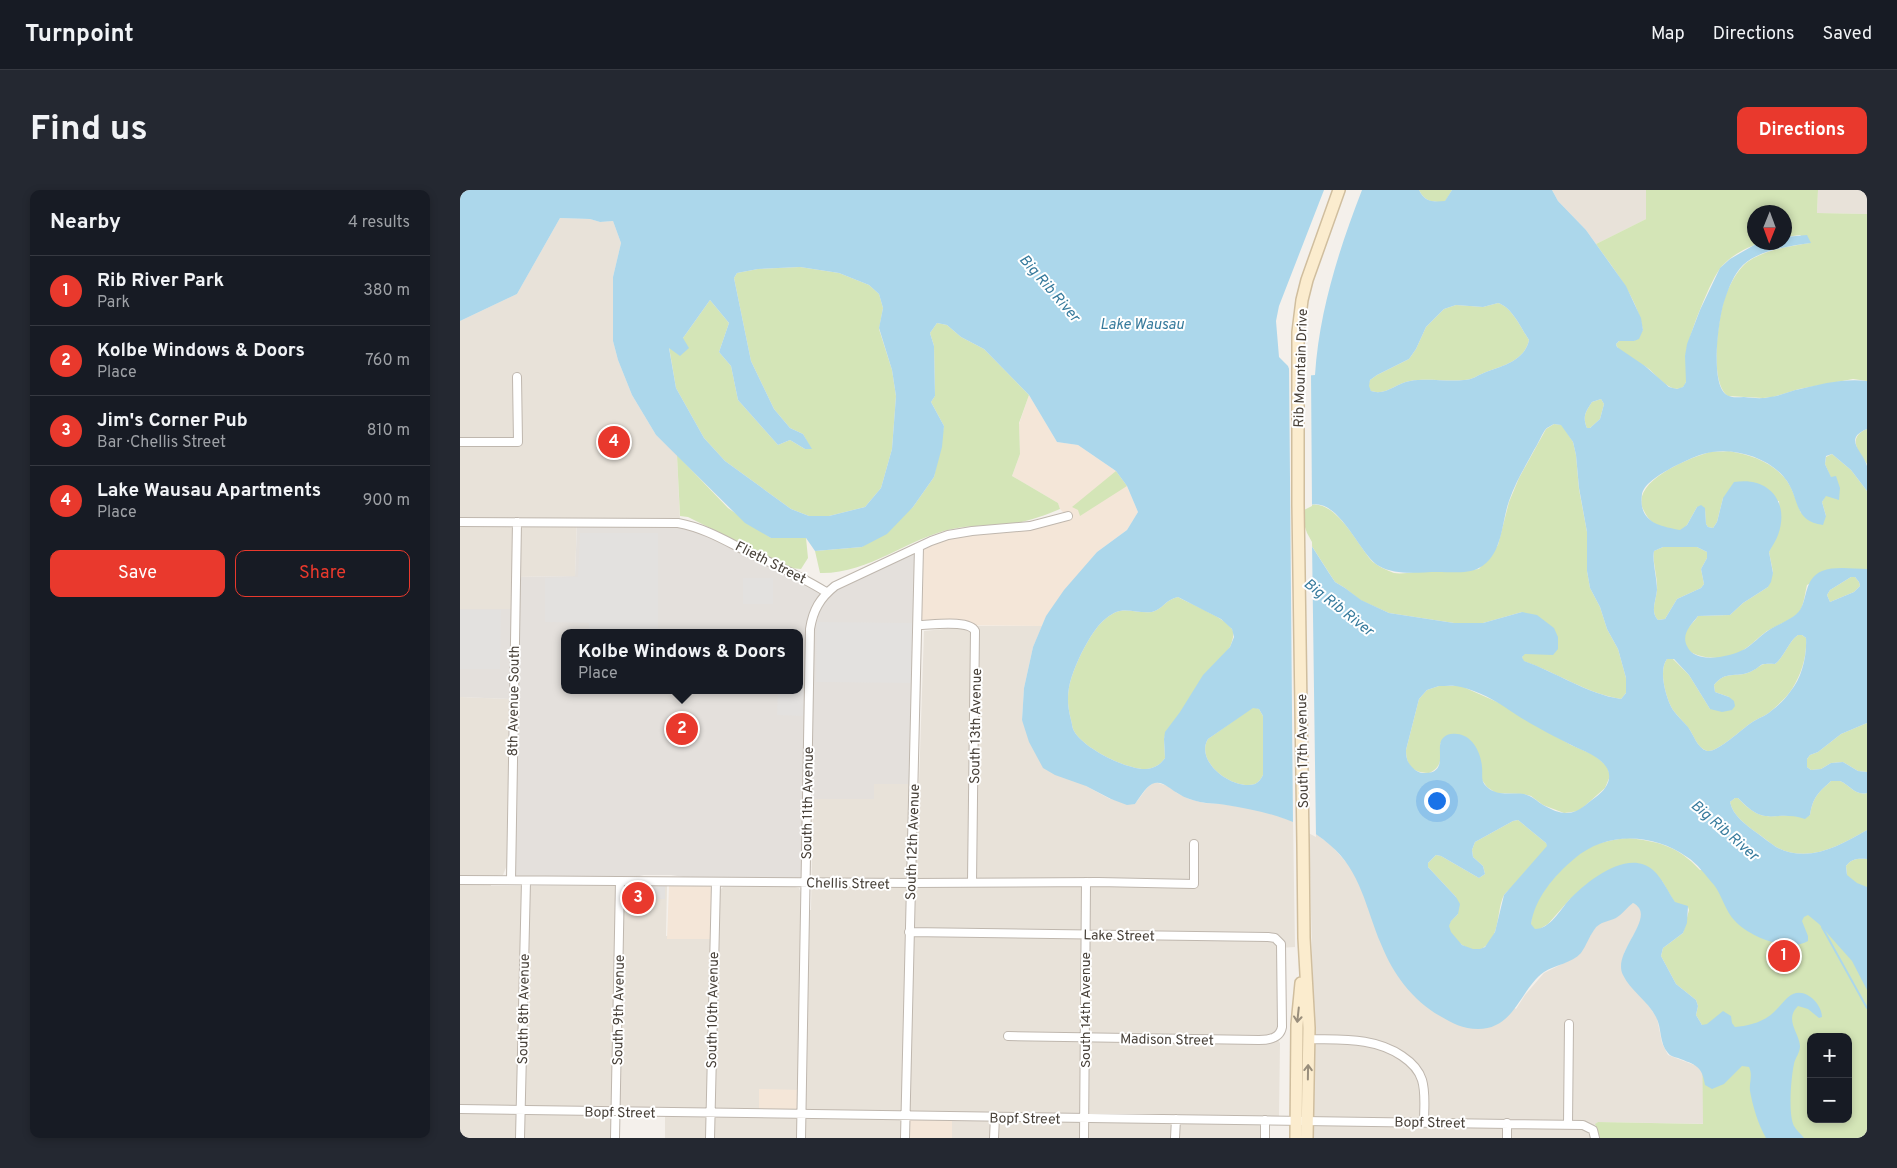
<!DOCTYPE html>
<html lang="en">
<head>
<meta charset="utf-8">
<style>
  body { margin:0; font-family:Overpass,sans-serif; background:#242831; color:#f1f3f6 }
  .controls { position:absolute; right:15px; bottom:15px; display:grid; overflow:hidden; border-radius:10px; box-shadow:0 2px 8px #0003 }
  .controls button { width:45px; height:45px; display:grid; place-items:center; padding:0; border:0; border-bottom:1px solid #363941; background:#171b24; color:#f1f3f6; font:25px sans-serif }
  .compass { position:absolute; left:1287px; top:15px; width:45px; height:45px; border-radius:50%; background:#171b24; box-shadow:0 2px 8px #0003; rotate:181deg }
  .you { position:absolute; left:976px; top:610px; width:18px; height:18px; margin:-12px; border:4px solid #fff; border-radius:50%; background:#1a73e8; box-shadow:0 0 0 8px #1a73e833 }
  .badge { display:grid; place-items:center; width:32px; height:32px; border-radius:50%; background:#e9392d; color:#fff; font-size:16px; font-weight:700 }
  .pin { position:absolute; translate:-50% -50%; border:2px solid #fff; box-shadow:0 1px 5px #0006 }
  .popup { position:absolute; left:101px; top:439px; width:242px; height:65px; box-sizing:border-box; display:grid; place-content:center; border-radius:10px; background:#171b24; filter:drop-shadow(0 1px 4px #0005); font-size:16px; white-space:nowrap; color:#9ea1a6 }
  .popup b { font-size:19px; color:#f1f3f6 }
  .popup::after { content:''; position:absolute; left:50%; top:100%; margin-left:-10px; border:10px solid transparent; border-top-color:#171b24 }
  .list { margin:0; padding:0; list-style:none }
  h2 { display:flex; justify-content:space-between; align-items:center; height:65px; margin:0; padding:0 20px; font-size:21px }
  h2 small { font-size:16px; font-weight:400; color:#9ea1a6 }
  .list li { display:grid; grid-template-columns:32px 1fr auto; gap:15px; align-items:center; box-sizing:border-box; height:70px; padding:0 20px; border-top:1px solid #363941 }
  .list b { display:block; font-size:19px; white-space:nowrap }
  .list p { margin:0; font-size:16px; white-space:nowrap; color:#9ea1a6 }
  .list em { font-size:16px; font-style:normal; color:#9ea1a6 }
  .actions { display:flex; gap:10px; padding:15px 20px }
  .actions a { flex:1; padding:11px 0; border:1px solid #e9392d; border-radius:10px; text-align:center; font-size:18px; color:#e9392d }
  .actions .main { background:#e9392d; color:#fff }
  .map { position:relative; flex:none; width:1407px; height:948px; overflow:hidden; border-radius:10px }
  header { display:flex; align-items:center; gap:30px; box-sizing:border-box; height:70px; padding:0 25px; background:#171b24; border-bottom:1px solid #363941 }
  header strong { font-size:24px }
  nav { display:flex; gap:28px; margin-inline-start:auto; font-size:18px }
  .intro { display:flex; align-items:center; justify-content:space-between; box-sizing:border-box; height:120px; padding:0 30px }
  h1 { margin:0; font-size:35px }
  .button { padding:12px 22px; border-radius:10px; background:#e9392d; color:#fff; font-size:18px; font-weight:700 }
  main { display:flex; gap:30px; padding:0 30px }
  aside { flex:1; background:#171b24; border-radius:10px; box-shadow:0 2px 8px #0003 }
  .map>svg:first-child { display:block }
  .residential { fill:#e8e2d9 }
  .commercial { fill:#f4e6d8 }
  .industrial { fill:#e4e0dc; fill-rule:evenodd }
  .green { fill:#d4e5b7; fill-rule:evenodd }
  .parking { fill:#e3e1df }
  .water { fill:#acd7eb; fill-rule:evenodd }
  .pier { fill:#f4f0eb }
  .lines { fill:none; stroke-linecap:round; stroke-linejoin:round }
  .stream { stroke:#acd7eb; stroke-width:2 }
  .street-casing { stroke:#bfb7ae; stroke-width:10 }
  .secondary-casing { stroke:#d0be9e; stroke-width:14 }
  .street { stroke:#fff; stroke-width:8 }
  .secondary { stroke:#fbecce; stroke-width:11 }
  .oneway { stroke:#998e7c }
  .labels { text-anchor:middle; stroke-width:4; stroke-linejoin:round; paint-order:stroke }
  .street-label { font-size:14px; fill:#484139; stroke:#fff }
  .water-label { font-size:15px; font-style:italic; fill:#367a9c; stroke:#fff }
</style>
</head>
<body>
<header>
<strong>Turnpoint</strong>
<nav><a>Map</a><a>Directions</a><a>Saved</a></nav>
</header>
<div class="intro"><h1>Find us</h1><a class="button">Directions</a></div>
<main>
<aside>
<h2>Nearby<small>4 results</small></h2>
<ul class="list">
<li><span class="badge">1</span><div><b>Rib River Park</b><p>Park</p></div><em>380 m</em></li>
<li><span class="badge">2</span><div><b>Kolbe Windows &amp; Doors</b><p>Place</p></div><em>760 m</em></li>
<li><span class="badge">3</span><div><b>Jim's Corner Pub</b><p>Bar · Chellis Street</p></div><em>810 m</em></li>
<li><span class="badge">4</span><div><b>Lake Wausau Apartments</b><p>Place</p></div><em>900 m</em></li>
</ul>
<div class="actions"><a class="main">Save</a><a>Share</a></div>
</aside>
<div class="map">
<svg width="1407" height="948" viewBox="0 0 1407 948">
  <rect width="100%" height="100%" fill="#f4f0eb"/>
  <path class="residential" d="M1092 0H1186V29L1136 54 1126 40 1098 11Z
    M1358 0H1407V24L1357 23Z
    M100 28 130 29 140 32 153 31 161 53 153 87V151L158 170 172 205 196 245 217 265 220 330 117 329 115 386 52 387 51 419H0V131L57 104Z
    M515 436H582L573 457 564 498 562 530 626 596 650 609 675 614 687 598 693 593H698L708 596 717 603 729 609 744 613 761 614 800 620 833 631 835 757 819 758V838L814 845 820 853 819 926 802 927V948H205V919L152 918 151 948H0V507L49 509 47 675 43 685 31 687V696H207L206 746 259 747V701L263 697H335L339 698 341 703 340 720H351L353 609H413L414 594 459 593 464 441Z
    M849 639 871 655 893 680 906 709 1056 819 1065 805 1084 783 1108 771 1120 763 1134 739 1140 733 1157 727 1168 716 1173 713 1177 714 1182 722V729L1164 763 1184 809 1197 828 1202 853 1208 865 1237 876 1244 884 1251 934 1138 932 1129 941 1133 948H853V802Z"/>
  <path class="commercial" d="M569 205 597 252 618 255 656 281 667 296 678 322 667 340 637 362 586 426 582 436 458 435 459 357 471 351 528 339 607 326 600 319 598 313 552 286 560 264 559 234Z
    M256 692 254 749H207L209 696Z
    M299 899 342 900 341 924H299Z
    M445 926H492V948H445Z"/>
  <path class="industrial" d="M117 333H206L253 345 366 402 459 357 454 594H414V609H353L347 611 345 692H256L211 685H184L160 691 51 690 53 509 0 507V419H55V387L115 386ZM104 443H340V500H104Z"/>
  <path class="green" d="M959 0H992L985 12C972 12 965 12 959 0Z
    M1186 0H1358L1357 23 1407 24V191L1393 189 1339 199 1313 207 1303 208 1268 206C1249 193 1258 131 1264 110 1268 98 1274 86 1282 77 1296 61 1331 56 1350 53L1340 45 1325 47 1324 22H1294V52L1301 53C1288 56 1271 66 1262 76 1251 88 1228 147 1226 164 1225 172 1230 191 1223 197 1212 205 1196 185 1189 179 1179 171 1160 166 1156 154L1159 151H1174L1183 140C1177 107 1155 81 1136 54L1186 29Z
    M340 77 379 83 409 95 419 104 423 118 419 139 432 180 436 206 432 259 421 298 405 317 369 326H349L331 319 265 271 244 248 216 198 209 157 220 165 223 148 250 110 269 133 259 162 271 176 278 210 318 255 330 250 345 259H351L343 244 330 238 314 219 291 171 274 88 277 83 298 79Z
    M1038 113C1052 117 1061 138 1069 150 1065 170 1043 176 1026 182 1018 185 1012 190 1004 190 987 192 968 188 950 191 936 193 926 206 911 201L908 196 910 190 917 185 949 169 956 159 966 137 984 119 996 115 1023 117Z
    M477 133 487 135 501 147 524 159 569 205 559 233 560 264 552 286 598 313 600 319C583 326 567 332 549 334 530 336 510 335 492 339 446 349 409 384 360 383L355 361 402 357 453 317 474 287 484 236 471 212 475 206 474 156 470 143Z
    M1141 209 1144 214 1140 229 1130 238H1127C1122 227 1126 221 1132 212Z
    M1094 234 1102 235 1113 252 1116 265 1119 299 1127 342V381L1130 398 1140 417 1147 439 1158 459 1166 488V503L1161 509C1127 504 1096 482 1063 471L1062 467 1065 463 1093 464 1062 422 1023 433H994L929 423 900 410 885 398 875 392 844 344 842 319C870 299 896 352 911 370 915 375 928 381 934 383 940 384 948 383 954 382 975 382 997 382 1019 379L1038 355 1049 312 1059 288 1086 239Z
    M1407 239V274C1398 262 1387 247 1407 239Z
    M1269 261C1291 265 1313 272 1327 291 1333 300 1337 313 1341 323L1366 326 1362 312 1376 287 1371 288 1365 274 1366 267 1372 264 1391 280 1407 301V379H1379L1347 395C1345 403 1344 414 1340 421 1333 430 1317 435 1307 441 1295 450 1284 463 1268 467 1253 470 1214 467 1226 441 1229 436 1235 431 1238 426L1270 425 1283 413 1308 397 1313 382 1309 362C1319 342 1321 334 1319 311L1263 308 1257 332 1253 338 1248 337 1246 334 1245 319 1237 317 1227 335 1220 341C1201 336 1192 338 1183 319 1171 291 1229 268 1250 262 1256 261 1262 262 1269 261Z
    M217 265 268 318 311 348H346L348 368 341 379 330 378 228 327 220 326Z
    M656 281 667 296 620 326 618 320 612 317Z
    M1203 357H1237L1247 362V368L1241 379 1244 394 1241 398 1217 409 1205 429 1198 430C1190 422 1196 411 1197 400 1198 388 1192 371 1194 361Z
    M1391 387H1395L1399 392 1400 396 1394 402 1370 412 1367 405 1370 400Z
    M718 407C730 414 769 429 773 441 774 447 772 451 770 457L706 542 704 549 705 568C700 575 695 578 686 579 667 580 623 558 614 541 612 538 612 533 611 530 604 504 610 488 621 464 629 449 638 431 654 423 666 417 679 424 692 422 702 420 706 409 718 407Z
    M1338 445H1342L1346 448C1347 466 1342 483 1332 499 1327 507 1318 515 1311 521 1306 526 1298 528 1291 533 1282 539 1257 563 1247 561 1238 558 1234 547 1230 540 1225 533 1218 527 1213 520 1206 509 1198 480 1207 469H1213L1229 485 1250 519 1269 507 1255 502 1254 495C1266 480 1275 488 1290 482 1303 476 1298 473 1315 474 1325 466 1328 452 1338 445Z
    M979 496H1001L1044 515 1111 555 1134 565 1147 576 1150 586 1145 598 1119 621 1104 623 1083 615 1071 606 1063 604 1036 603 1027 597 1022 590V578L980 553C981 566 983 577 969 583 953 583 946 576 946 560L959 509 967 500Z
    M793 517 799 519 803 526V585C801 589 799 592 795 594 774 601 734 572 748 549Z
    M1407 533V582L1398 581 1383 572 1371 573 1361 579 1351 580 1347 577V569L1350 565 1358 562 1381 544Z
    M1371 591C1374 591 1377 591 1380 591 1390 595 1395 606 1407 603V640C1379 656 1348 674 1316 657 1310 653 1303 647 1297 643 1286 635 1273 626 1270 612L1275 608H1278C1307 639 1312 619 1345 628L1350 625C1353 607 1358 603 1371 591Z
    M1058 630 1086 653 1088 656C1079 670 1066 682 1055 694 1052 697 1047 701 1044 705 1036 721 1041 746 1023 758 1011 766 983 745 990 732 992 729 996 726 998 724L996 707 968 677V673L976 665 981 666 1019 688 1025 684 1023 676 1013 667 1012 660 1015 652 1053 631Z
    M1167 648C1198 651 1218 656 1240 680L1387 684 1386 676C1391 669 1398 668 1407 669V948H1140L1135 934 1138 932 1243 934 1242 835 1236 825 1238 816 1236 810 1216 794 1201 766 1203 758 1223 743 1229 720 1228 717 1215 713 1202 691 1110 709 1088 734 1078 740H1075L1071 735C1071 730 1072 724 1074 719 1083 696 1113 663 1137 654 1147 651 1157 649 1167 648ZM1351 847H1388V929H1351Z"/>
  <path class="parking" d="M120 343H198V443H129V433L85 432V388L118 387Z
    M283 388H313V414H283Z
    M0 420H41L40 479H0Z
    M357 432 454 433 453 493 356 492Z
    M340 469H344L343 526 317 525 318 500H340Z
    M205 696V709H197V705L186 706V702H170V697Z"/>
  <path class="water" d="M0 0H864L819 116 816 131 819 167 828 176 832 187 855 185C859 122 879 59 902 0H959C965 12 972 12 985 11L992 0H1092L1098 11 1126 40 1166 96 1181 128 1183 140 1179 149 1174 151H1159L1156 154 1157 157 1185 176 1209 197 1217 199 1223 197 1226 192 1225 166 1227 154 1240 120 1260 78 1270 69 1296 54 1324 52 1325 47 1347 45 1351 53C1330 56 1299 60 1283 75 1274 84 1269 97 1265 109 1259 124 1248 200 1269 206 1273 208 1279 207 1284 207 1293 208 1302 209 1310 207 1320 206 1330 201 1340 199 1361 194 1385 188 1407 191V239C1382 249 1404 262 1407 276 1407 283 1407 293 1407 301L1391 280 1372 264 1366 266 1365 274 1371 287 1376 286 1380 298 1379 310 1366 306 1362 312 1366 326 1363 335C1334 331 1340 311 1327 291 1312 269 1278 258 1252 262 1239 264 1225 271 1213 277 1204 282 1184 293 1182 304 1178 332 1199 336 1220 340L1227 335 1237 317 1241 315 1245 318 1246 334 1248 337 1253 338 1257 332 1263 308 1274 292C1309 286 1330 312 1318 345 1316 351 1312 356 1309 362L1313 383 1311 392 1308 397 1283 413 1270 425 1238 426C1231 435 1221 444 1227 456 1235 475 1270 467 1285 459 1293 454 1300 446 1309 440 1318 434 1334 429 1340 420 1348 407 1344 389 1362 381 1375 376 1393 379 1407 379V533L1381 544 1358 562 1350 565 1347 569V577L1351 580 1361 579 1371 573 1383 572 1398 581 1407 582V603C1395 606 1390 595 1380 591 1377 591 1374 591 1371 591 1358 603 1353 607 1350 625L1345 629C1312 619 1307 639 1278 608H1275L1270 612C1273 626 1286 635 1297 643 1304 648 1310 653 1316 657 1348 674 1379 656 1407 640V669C1398 668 1391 669 1386 676L1387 685 1397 693 1407 697V800L1392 771 1359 734 1348 725 1344 727 1342 731 1348 746V751C1329 763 1288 746 1275 731 1265 721 1262 705 1254 695 1246 686 1237 673 1227 667 1193 643 1146 641 1114 669 1094 686 1075 708 1071 734L1075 739C1090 739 1100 720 1109 710 1127 691 1168 658 1193 680 1203 689 1208 702 1215 712L1228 716 1227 733 1223 743 1203 758 1201 766 1216 794 1236 810 1238 816 1236 825 1242 835 1247 834 1263 821 1271 826 1272 833 1275 837C1288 836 1304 832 1314 822 1320 817 1326 807 1333 804 1346 798 1362 814 1362 827L1359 828 1348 819 1338 816C1324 830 1339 842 1340 856 1340 863 1335 868 1334 874 1331 888 1328 924 1334 936 1336 940 1341 944 1344 948H1306C1298 934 1293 917 1290 901 1289 893 1293 885 1289 877L1282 876 1264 894 1252 899 1245 895C1242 875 1235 875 1218 868 1214 867 1210 866 1208 863 1199 853 1202 838 1196 827 1188 811 1170 800 1163 785 1151 762 1199 726 1173 713 1167 717 1163 724 1156 728 1148 732 1140 731 1134 740 1129 747 1126 756 1121 763 1112 773 1095 775 1084 782 1060 799 1055 839 1018 839 1003 839 992 833 980 826 952 810 933 784 921 754 906 719 901 681 870 655 840 629 804 621 766 615 757 613 748 614 740 612 732 610 725 608 719 604 711 600 702 589 692 594 685 598 680 607 675 614L667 615 651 609 626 596 595 585 583 578 569 552 562 530 564 498 573 457 586 426 604 400 637 362 667 340 678 322 667 296 656 281 618 255 597 252 569 205 524 159 501 147 487 135 477 133 470 143 474 156 475 206 471 212 484 236 482 257 474 287 453 317 427 344 402 357 355 361 346 348H311L285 333 196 245 172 205 158 170 153 151V87L161 53 153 31 140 32 130 29 100 28 57 104 0 131ZM340 77 379 83 409 95 419 104 423 118 419 138 432 180 436 206 432 259 421 298 405 317 369 326H349L331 319 265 271 244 248 216 198 209 158 220 166 229 158 223 148 250 110 269 133 259 162 271 176 278 210 318 255 330 250 345 259H352L343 244 330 238 314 219 291 171 274 88 277 83 298 79ZM1038 113C1052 117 1061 138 1069 150 1065 170 1043 176 1026 182 1018 185 1012 190 1004 190 987 192 968 188 950 191 936 193 926 206 911 201L909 196 910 190 917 185 949 169 956 159 966 137 984 119 996 115 1023 117ZM1141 209 1144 214 1140 229 1130 238H1127C1122 227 1126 221 1132 212ZM1094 234 1101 235 1113 252 1116 265 1119 298 1127 342V381L1130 398 1140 417 1147 439 1158 459 1166 488V503L1161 509C1127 504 1096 482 1064 471L1062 467 1065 464 1093 465 1098 459V447L1094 438 1077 425 1062 422 1023 433H994L929 423 901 410 885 398 875 392 869 383 844 344 842 319C876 296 898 365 919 376 937 386 958 382 978 382 990 382 1008 384 1019 378 1043 365 1041 334 1049 311 1055 293 1065 277 1074 260 1078 254 1081 246 1085 240 1087 237 1091 236 1094 234ZM1203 357H1237L1247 362V368L1241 379 1244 394 1241 398 1217 409 1205 429 1198 430C1190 422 1196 411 1197 400 1197 388 1192 371 1194 361ZM1391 387H1395L1399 392 1400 396 1394 402 1370 412 1367 405 1370 400ZM718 407 761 429 772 439 774 447 770 457 743 485 720 522 705 542 704 549 705 568C700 575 695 578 686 579 667 580 623 558 614 541 612 538 612 533 611 530 604 504 610 488 621 464 629 449 638 431 654 423 666 417 679 424 692 422 702 420 706 409 718 407ZM1338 445H1342L1346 448C1347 466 1342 488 1330 502 1325 509 1318 516 1311 521 1306 526 1298 528 1291 533 1282 539 1257 563 1247 561 1237 558 1234 545 1228 537 1223 531 1217 526 1213 520 1206 509 1198 480 1207 469H1214L1229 485 1250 519 1262 522 1272 520 1275 516 1274 511 1269 507 1255 502 1254 495C1266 480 1275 488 1290 482 1304 476 1296 473 1315 474 1325 466 1328 452 1338 445ZM979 496C986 496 994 495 1001 497 1018 501 1035 510 1049 520 1068 533 1100 550 1122 560 1138 567 1158 579 1145 598 1141 604 1133 609 1128 613 1112 627 1101 625 1083 615 1077 611 1072 606 1064 604 1051 602 1038 607 1027 597 1020 591 1023 585 1022 577 1021 562 1012 545 997 544 992 543 986 544 983 548 974 556 990 583 965 583 959 583 956 581 952 577 947 572 946 567 946 560L959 509 967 500ZM793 518 799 519 803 526V585C801 589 799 592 795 594 774 601 734 572 748 549ZM1058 630 1086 653 1087 656 1044 705 1035 742 1025 757 1020 759H1013L1002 755 991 742 989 736 991 731 998 724 1000 714 996 707 968 677V673L976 665 981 666 1019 688 1025 684 1023 676 1013 667 1012 660 1015 652 1053 631Z"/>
  <path class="pier" d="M829 173 833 184 851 183 852 316 844 320 842 328 847 343 852 352 856 647 833 635Z"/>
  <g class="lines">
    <path class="stream" d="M1362 737 1407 818"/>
    <defs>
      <path id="street" d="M0 252H58L57 187
        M0 332 218 333C245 338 266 351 290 363 316 375 342 387 366 402
        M458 435C471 435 509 429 515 441L512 692
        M0 690 451 693 638 692 734 694V654
        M51 690 57 332
        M449 742 808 747 815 748 821 754 822 837C820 848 810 850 799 850L548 846
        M849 849C882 850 914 847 942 866 951 872 959 880 962 890 966 903 964 919 964 932
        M0 919 1123 935 1133 940 1135 948
        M1108 934 1109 834
        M60 948 66 691
        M155 948 160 691
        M250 948 256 692
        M341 948 350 439C353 420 360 408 375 396L471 351 488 345 512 341 570 336 608 326
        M445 948 459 357
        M534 948 535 927
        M624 948 626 692
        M715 948 716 929
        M805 948V930
        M1047 948V933"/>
      <path id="secondary" d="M836 948 837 835 841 793
        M847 948 849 838 844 748 843 654 838 315V142L842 110 847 90 879 0"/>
    </defs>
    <use href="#street" class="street-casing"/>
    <use href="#secondary" class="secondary-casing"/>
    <use href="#street" class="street"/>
    <use href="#secondary" class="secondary"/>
  </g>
  <defs><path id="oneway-shaft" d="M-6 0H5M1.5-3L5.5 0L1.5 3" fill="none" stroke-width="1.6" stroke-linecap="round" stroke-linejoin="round" transform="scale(1.25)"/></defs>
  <g class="oneway">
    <use href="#oneway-shaft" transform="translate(838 825) rotate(96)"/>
    <use href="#oneway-shaft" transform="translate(848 882) rotate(-89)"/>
  </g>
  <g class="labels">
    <g class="street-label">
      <text transform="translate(840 178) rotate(-88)" y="5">Rib Mountain Drive</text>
      <text transform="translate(311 372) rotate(27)" y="5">Flieth Street</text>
      <text transform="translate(53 511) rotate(-89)" y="5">8th Avenue South</text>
      <text transform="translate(515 536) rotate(-89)" y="5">South 13th Avenue</text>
      <text transform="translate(842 561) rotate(-91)" y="5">South 17th Avenue</text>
      <text transform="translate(347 613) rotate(-89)" y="5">South 11th Avenue</text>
      <text transform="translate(452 652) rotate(-88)" y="5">South 12th Avenue</text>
      <text transform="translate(388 693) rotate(1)" y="5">Chellis Street</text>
      <text transform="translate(659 745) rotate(1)" y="5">Lake Street</text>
      <text transform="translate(63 819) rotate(-89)" y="5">South 8th Avenue</text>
      <text transform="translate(158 820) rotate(-89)" y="5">South 9th Avenue</text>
      <text transform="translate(252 820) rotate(-89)" y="5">South 10th Avenue</text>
      <text transform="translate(625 820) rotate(-90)" y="5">South 14th Avenue</text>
      <text transform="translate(707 849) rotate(1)" y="5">Madison Street</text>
      <text transform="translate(160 922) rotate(1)" y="5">Bopf Street</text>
      <text transform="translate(565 928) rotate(1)" y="5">Bopf Street</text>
      <text transform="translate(970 932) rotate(1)" y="5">Bopf Street</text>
    </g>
    <g class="water-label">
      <text transform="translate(590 98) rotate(49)" y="5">Big Rib River</text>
      <text x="682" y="139">Lake Wausau</text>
      <text transform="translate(879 417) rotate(38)" y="5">Big Rib River</text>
      <text transform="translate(1265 640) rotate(41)" y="5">Big Rib River</text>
    </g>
  </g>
</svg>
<div class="controls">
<button>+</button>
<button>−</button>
</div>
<svg class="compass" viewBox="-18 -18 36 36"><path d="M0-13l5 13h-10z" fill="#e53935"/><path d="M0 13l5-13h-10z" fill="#9ea1a6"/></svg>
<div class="you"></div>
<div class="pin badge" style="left:1324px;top:766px">1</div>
<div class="pin badge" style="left:222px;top:539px">2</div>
<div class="popup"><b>Kolbe Windows &amp; Doors</b>Place</div>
<div class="pin badge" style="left:178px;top:708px">3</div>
<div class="pin badge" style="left:154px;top:252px">4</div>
</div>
</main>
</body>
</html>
